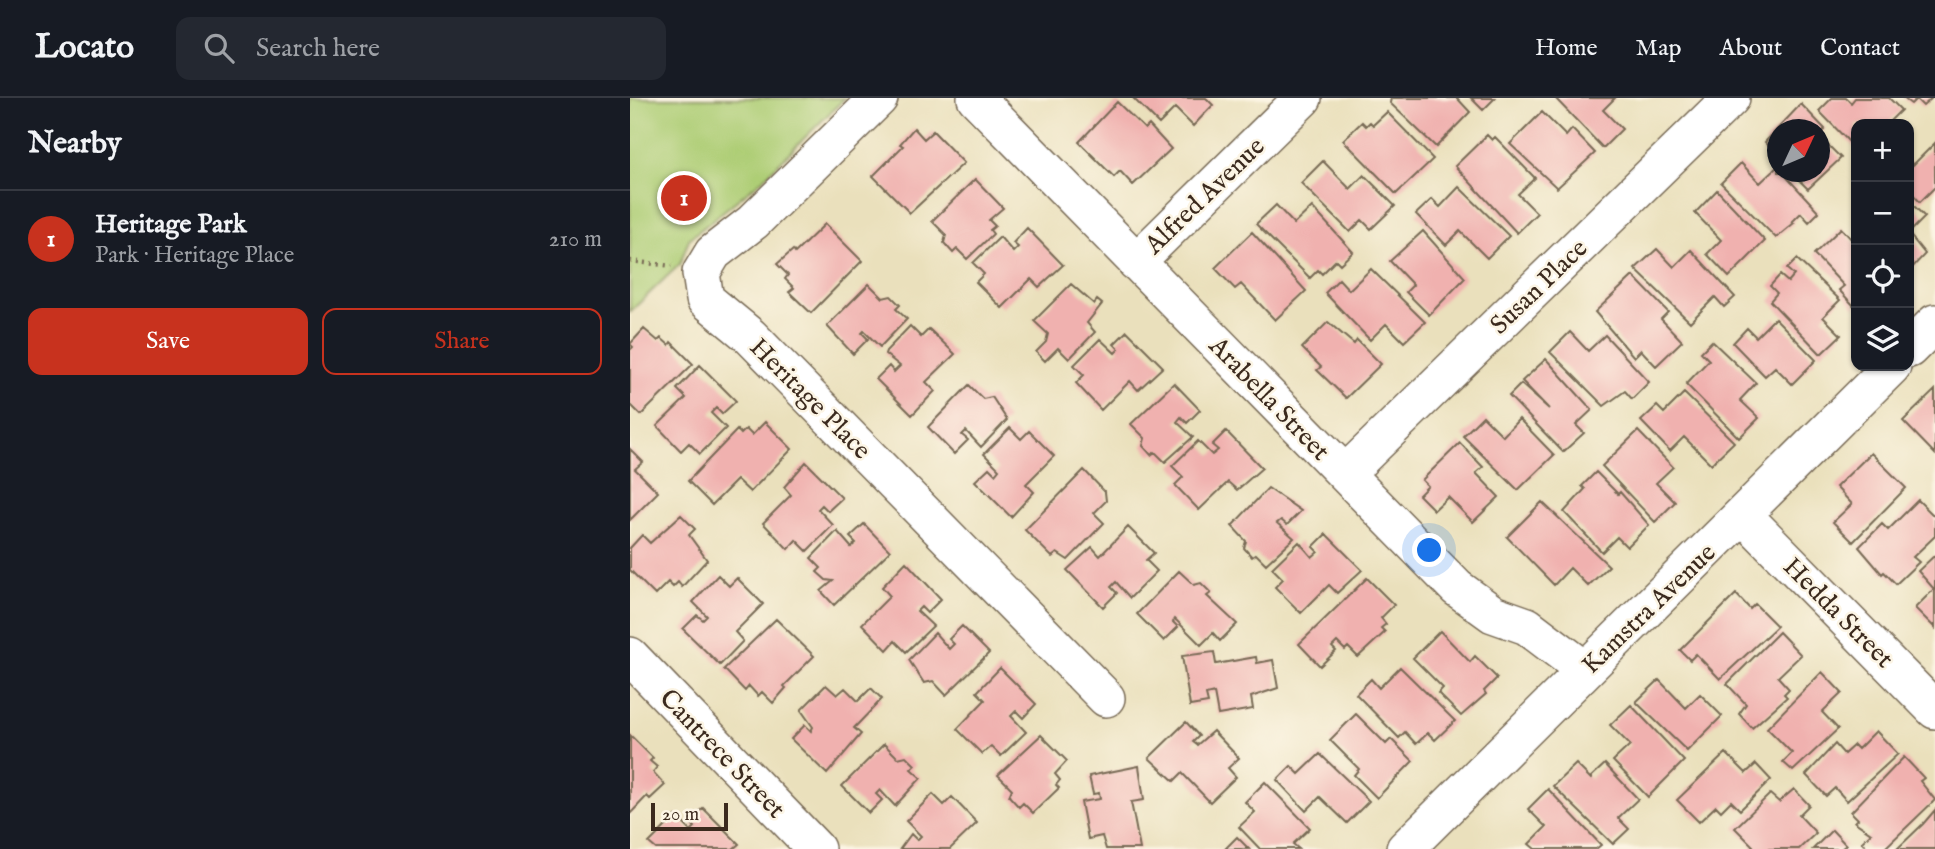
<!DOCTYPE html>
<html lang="en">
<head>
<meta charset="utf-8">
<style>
  body { margin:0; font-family:"IM FELL English",serif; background:#242831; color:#f1f3f6 }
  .controls { position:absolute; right:21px; top:21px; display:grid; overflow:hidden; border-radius:14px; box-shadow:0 2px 5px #0004 }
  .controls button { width:63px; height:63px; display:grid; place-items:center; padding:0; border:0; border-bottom:2px solid #363941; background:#171b24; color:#f1f3f6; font:35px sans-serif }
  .compass { position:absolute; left:1137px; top:21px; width:63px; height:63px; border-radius:50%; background:#171b24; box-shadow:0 2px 5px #0004; rotate:46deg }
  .scale { position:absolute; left:21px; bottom:18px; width:77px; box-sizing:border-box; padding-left:7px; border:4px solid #3b2a1e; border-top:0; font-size:19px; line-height:24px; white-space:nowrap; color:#3b2a1e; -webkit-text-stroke:5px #fcf5e5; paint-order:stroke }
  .you { position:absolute; left:800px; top:453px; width:24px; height:24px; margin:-18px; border:5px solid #fff; border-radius:50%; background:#1a73e8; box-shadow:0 0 0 10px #1a73e833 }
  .badge { display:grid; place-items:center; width:46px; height:46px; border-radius:50%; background:#c8321e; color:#fff; font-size:23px; font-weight:700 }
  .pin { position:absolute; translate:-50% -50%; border:4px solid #fff; box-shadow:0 2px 7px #0006 }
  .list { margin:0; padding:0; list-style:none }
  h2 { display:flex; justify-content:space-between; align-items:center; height:91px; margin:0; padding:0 28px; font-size:30px }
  h2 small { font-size:23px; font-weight:400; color:#9ea1a6 }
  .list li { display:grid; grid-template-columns:46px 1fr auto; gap:21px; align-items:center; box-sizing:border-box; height:98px; padding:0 28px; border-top:2px solid #363941 }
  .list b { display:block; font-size:26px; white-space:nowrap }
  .list p { margin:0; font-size:23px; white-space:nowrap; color:#9ea1a6 }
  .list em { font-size:23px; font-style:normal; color:#9ea1a6 }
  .actions { display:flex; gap:14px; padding:21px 28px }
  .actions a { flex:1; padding:16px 0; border:2px solid #c8321e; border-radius:14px; text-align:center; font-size:24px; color:#c8321e }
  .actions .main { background:#c8321e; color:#fff }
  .icon { flex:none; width:38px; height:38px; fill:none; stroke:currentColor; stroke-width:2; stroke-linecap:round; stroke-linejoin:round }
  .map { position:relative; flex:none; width:1305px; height:751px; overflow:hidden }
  header { display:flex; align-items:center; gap:42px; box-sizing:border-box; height:98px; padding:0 35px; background:#171b24; border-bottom:2px solid #363941 }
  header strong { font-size:33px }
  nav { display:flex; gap:38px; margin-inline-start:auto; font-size:24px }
  .search { width:490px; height:63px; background:#242831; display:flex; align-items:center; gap:18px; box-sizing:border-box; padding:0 24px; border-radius:14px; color:#9ea1a6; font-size:26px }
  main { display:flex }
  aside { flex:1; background:#171b24 }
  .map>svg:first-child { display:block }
  .green { fill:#adcd74; stroke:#747c49; stroke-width:2 }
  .building { fill:#f0b1af }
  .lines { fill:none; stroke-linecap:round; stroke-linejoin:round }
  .minor-casing { stroke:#786a55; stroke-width:40 }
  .path { stroke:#786a55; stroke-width:4.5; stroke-dasharray:2 5; stroke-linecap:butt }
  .minor { stroke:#fff; stroke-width:37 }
  .labels { text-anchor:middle; stroke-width:5; stroke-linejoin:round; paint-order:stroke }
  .street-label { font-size:26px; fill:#3b2a1e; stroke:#fcf5e5 }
</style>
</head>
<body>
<header>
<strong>Locato</strong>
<div class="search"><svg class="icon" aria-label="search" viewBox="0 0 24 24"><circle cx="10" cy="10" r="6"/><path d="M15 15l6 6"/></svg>Search here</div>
<nav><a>Home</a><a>Map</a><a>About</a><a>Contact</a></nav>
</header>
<main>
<aside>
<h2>Nearby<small></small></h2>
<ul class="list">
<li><span class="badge">1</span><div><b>Heritage Park</b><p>Park · Heritage Place</p></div><em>210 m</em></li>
</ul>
<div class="actions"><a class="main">Save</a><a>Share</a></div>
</aside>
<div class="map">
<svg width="1305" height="751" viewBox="0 0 1305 751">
  <rect width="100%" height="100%" fill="#fcf5e5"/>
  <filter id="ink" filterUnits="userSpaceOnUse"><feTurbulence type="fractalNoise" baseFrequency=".0143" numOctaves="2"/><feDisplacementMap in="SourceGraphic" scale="14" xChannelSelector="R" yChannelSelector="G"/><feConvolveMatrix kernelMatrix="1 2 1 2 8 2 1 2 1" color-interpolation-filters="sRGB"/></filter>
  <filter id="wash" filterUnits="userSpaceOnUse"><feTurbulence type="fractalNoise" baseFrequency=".00686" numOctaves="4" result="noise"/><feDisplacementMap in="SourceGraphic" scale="28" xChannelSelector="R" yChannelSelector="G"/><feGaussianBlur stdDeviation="1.57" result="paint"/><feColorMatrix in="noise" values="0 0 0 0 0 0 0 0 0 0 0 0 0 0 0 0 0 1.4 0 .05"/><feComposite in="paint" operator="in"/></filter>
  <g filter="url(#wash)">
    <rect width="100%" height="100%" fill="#eae0bc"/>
    <path class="green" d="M0 0H215L132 82 59 141 50 166 0 214Z"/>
    <g id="blocks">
      <path class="building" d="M503 0H576L583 7 563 28 545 10 529 26Z
        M761 0H827L840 14 806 49 760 5Z
        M841 0H865L853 12Z
        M925 0H985L973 12 992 31 973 50Z
        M1202 0H1216L1221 5 1225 0H1259L1271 12 1257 26H1226V51L1189 13Z
        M1273 0H1302L1293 8 1286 1 1281 6Z
        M487 4 515 31 519 27 541 51 503 87 490 73 484 79 449 44Z
        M1171 6 1195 31 1190 36V32H1148V57L1135 44Z
        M757 14 803 61 766 96 713 42 732 24 736 28 740 24 743 27Z
        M912 14 936 38 942 31 965 55 927 90 880 46Z
        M284 30 294 41 303 33 334 65 280 115 243 78 273 48 270 46Z
        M857 37 862 42 865 39 905 80 888 96 907 115 887 135 825 68Z
        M1190 39 1211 60 1178 91 1161 74H1190Z
        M1305 45V89L1290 104 1279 92V62L1283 67Z
        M693 63 720 91 734 77 765 108 741 131 732 122 720 134 671 85Z
        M1111 65 1130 85 1148 68V74H1152L1189 114 1179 124 1171 115 1162 124 1164 125 1146 140 1091 85Z
        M345 81 373 110 359 122 365 128 360 132 363 136 337 161 327 151 323 155 314 145 316 137 302 123Z
        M829 89 879 138 857 160 830 133 816 147 786 116 802 101 810 109Z
        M1087 92 1135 143 1099 179 1077 156 1091 142 1065 115Z
        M1279 103 1295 119 1279 135Z
        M646 107 664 126 682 109 723 154 710 166 706 162 692 176 688 172 680 180 626 126Z
        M195 126 232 163 181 215 159 194 164 190 155 181 158 177 147 166 163 152 165 155Z
        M397 130 433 167 409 189 401 181 372 210 346 184 354 176 343 165 370 139 383 154 388 149 383 145Z
        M1211 130 1226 146V210L1209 192 1214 188 1184 156Z
        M793 133 835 180 799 217 776 194 783 187 760 163Z
        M622 134 676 193 645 222 611 186 605 191 585 170Z
        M1279 136 1295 156 1279 173Z
        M1027 151 1044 169 1061 152 1105 199 1094 209 1085 199 1060 224 1005 171Z
        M1167 161 1210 202 1193 219 1211 237 1191 256 1140 203 1147 195 1140 188 1150 177 1158 184 1164 177 1157 171Z
        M741 171 795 224 774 244 756 226 740 242 695 195 709 181 719 192Z
        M1003 178 1038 214 1031 221 1052 243 1026 268 1011 252 1004 259 965 214Z
        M239 186 253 200 261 198 270 207 266 211 277 221 250 249 234 233 232 235 238 241 223 256 197 228Z
        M441 186 464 206 467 202 472 206 457 225 465 234 439 261 428 250 415 263 406 254 416 244 418 236 404 223Z
        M1145 220 1186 262 1162 286 1145 269 1135 278 1103 245 1117 230 1126 239Z
        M698 224 724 246 727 242 751 266 716 300 687 272 691 269 672 250Z
        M280 228 291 239 299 231 325 256 296 284 305 293 282 317 246 281 259 268 264 274 270 268 255 256 256 253Z
        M14 231 28 243 31 240 39 247 41 244 63 266 11 317 0 306V252L3 249 0 246Z
        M497 233 533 269 508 292 500 283 471 312 446 285 454 277 444 267 470 241 485 255 489 251 484 246Z
        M940 234 958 253 975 237 1019 284 1002 301 995 293 974 308 920 254Z
        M1082 243 1126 285 1110 302 1129 320 1109 340 1056 286 1079 262 1071 254Z
        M916 261 962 312 946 327 954 335 933 354 879 298 891 286 919 311 892 283Z
        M70 267 106 303 92 316 86 310 81 315 96 330 70 356 59 345 51 353 27 328 56 300 47 291Z
        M544 285 570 312 557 325 551 319 547 324 563 339 535 364 525 354 521 357 513 348 515 340 501 326Z
        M339 287 353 301 362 299 377 322 351 349 336 333 332 337 338 342 324 356 298 329Z
        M1305 292V356L1273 323Z
        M1054 295 1104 344 1081 366 1054 339 1040 353 1011 323 1027 308 1034 315Z
        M853 318 873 338 889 321 924 357 888 392 833 338Z
        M135 324 162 351 120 394 107 382 82 407 58 383 107 332 111 336 116 331 122 337Z
        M380 330 391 341 399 333 424 358 396 386 404 394 381 419 345 383 359 370 365 376 369 371 354 356Z
        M596 333 632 370 607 392 598 384 569 412 545 387 553 379 542 368 568 343 582 357 588 352 582 347Z
        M1008 333 1043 369 1026 385 1045 404 1025 424 972 368Z
        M830 345 853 369 846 375 869 399 843 424 818 399 804 412 789 397 798 388 792 382Z
        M0 351 13 364 5 371 28 394 0 422Z
        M1241 355 1276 390 1223 444 1203 424 1222 406 1206 389Z
        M176 364 212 400 198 413 192 407 188 411 203 427 177 453 166 442 158 451 133 425 161 397 154 389Z
        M454 372 475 394 476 403 464 415 474 425 438 462 427 455 422 459 395 432Z
        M966 374 988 396 990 394 1019 427 997 449 987 439 972 454 934 414 955 391 952 388Z
        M638 390 671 413 657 427 651 422 647 425 664 440 636 466 626 456 622 459 614 450 616 443 602 428Z
        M1288 402 1305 419V438L1283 459 1289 464 1266 486 1254 474 1252 476 1229 449 1252 426 1258 432Z
        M912 404 979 468 958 488 940 470 924 487 877 439Z
        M51 417 65 431 59 437 77 462 52 489 48 484 43 489 38 484 25 497 0 472V450L12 437 20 445Z
        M234 426 260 453 204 507 191 493 203 483 196 482 187 474 191 470 181 460 207 433 221 449 226 445 220 439Z
        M498 429 524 455 516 462 527 473 500 500 486 484 481 489 487 495 473 509 437 472 462 449 470 458Z
        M696 436 732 472 707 495 699 487 671 515 645 489 653 481 642 470 669 444 682 459 688 454 683 449Z
        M1305 457V530L1285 510 1304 491 1288 473Z
        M276 464 311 501 297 515 291 509 287 513 303 528 276 554 265 543 257 552 232 526 260 498 252 489Z
        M549 473 564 487 571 485 581 495 577 498 607 526 590 543 583 535 571 547 545 521 543 524 548 529 534 543 507 516Z
        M88 477 99 488 107 480 133 506 105 534 113 543 90 567 53 531 67 517 73 522 77 518 63 504Z
        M737 480 764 507 751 520 756 526 751 530 755 534 728 559 718 549 715 552 707 544 702 549 706 553 690 568 669 546Z
        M1106 496 1120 511 1125 506 1147 528 1090 581 1066 556 1060 562 1050 552Z
        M146 521 184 558 154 588 156 590 143 605 132 594 128 598 119 588 115 593 94 571Z
        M332 528 359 555 316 597 303 583 294 585 279 562 305 535 319 551 324 546 319 541Z
        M810 533 840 564 845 558 867 580 854 593 856 596 831 618 808 595 813 590 783 560Z
        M1149 534 1171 557 1148 579 1159 591 1154 596 1157 599 1122 630 1109 616 1116 606 1097 586Z
        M584 554 586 566 626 559 627 565 643 562 648 590 621 599 623 611 588 617 584 595 576 597 578 605 560 608 552 558Z
        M770 569 825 623 805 642 798 635 786 646 775 634 769 640 726 596 741 581 749 590Z
        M370 570 406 606 393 620 386 613 381 618 396 634 371 658 361 648 352 656 327 631 355 602 347 594Z
        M1192 574 1212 595 1192 614 1208 631 1163 673 1153 664 1162 655 1137 630Z
        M1029 582 1056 610 1070 596 1092 618 1057 653 1006 604Z
        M196 587 207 597 215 590 228 603 241 590 252 601 224 630 231 636 197 676 161 641 175 627 181 633 183 629 171 612Z
        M1001 607 1054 663 1018 699 983 663 1000 647 980 627Z
        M726 616 756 646 761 641 783 663 747 700 724 677 729 671 700 642Z
        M556 624 569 638 563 644 567 647 583 633 609 660 598 670 606 679 580 704 552 675 544 683 519 660Z
        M1246 633 1268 656 1217 703 1205 690 1196 698 1176 677 1205 646 1214 656 1224 647 1228 651Z
        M0 637 23 660 20 663 27 669 23 674 35 687 20 701 17 698 0 716Z
        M411 637 437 663 425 676 430 682 426 687 429 690 403 715 393 705 389 709 379 698 382 691 368 677Z
        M254 646 268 660 276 658 285 667 281 671 291 680 265 708 250 692 246 696 252 702 239 715 212 688Z
        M1096 655 1116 675 1126 666 1141 682 1110 712 1101 703 1091 713 1086 708 1069 724 1047 702Z
        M690 656 739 703 717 725 690 699 676 713 647 682 661 668 669 676Z
        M1274 659 1294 680 1290 683 1305 702 1254 751H1238L1232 744 1241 735 1225 724 1228 721 1221 714Z
        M946 666 962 682 961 679 975 666 1008 701 988 720 999 731 983 746 923 688Z
        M509 668 514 702 501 704 510 751H476L472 738 458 741 451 704 470 701 469 695 463 696 459 678Z
        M635 684 680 730 663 746 669 751H630L609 729 625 714 615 704Z
        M918 691 971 747 966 751H905L899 746 916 729 898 711Z
        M1164 691 1179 707 1169 717 1186 735 1169 751H1120L1123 748 1105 730 1140 696 1149 704Z
        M303 696 314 707 322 699 347 725 320 751H270L281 736 287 742 291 738 276 723Z
        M73 710 109 746 103 751H26L19 745 46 718 61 733 65 729 59 723Z
        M1305 712V751H1267L1293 726Z
        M1202 732 1216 747 1211 751H1183Z
        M607 739 619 751H595Z"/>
    </g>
  </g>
  <g filter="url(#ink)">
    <use href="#blocks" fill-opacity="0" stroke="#786a55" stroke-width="2"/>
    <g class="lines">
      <defs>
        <path id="minor" d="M249 0 123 124 83 155 71 175 75 201 120 238 476 600
          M346 0 827 490 863 516 897 528 955 572
          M506 164 673 0
          M1279 251 1305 225
          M715 376 1101 0
          M1113 417 1305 612
          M0 558 186 751
          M775 751 1262 268"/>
      </defs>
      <use href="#minor" class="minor-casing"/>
      <path class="path" d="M0 163 42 168"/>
      <use href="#minor" class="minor"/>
    </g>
  </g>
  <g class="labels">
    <g class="street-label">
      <text transform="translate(574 97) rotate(-44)" y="9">Alfred Avenue</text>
      <text transform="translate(908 188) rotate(-44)" y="9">Susan Place</text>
      <text transform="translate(181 300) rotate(45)" y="9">Heritage Place</text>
      <text transform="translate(640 300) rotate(46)" y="9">Arabella Street</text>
      <text transform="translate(1018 510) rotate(-44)" y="9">Kamstra Avenue</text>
      <text transform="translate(1209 514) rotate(45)" y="9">Hedda Street</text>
      <text transform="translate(93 655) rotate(46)" y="9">Cantrece Street</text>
    </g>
  </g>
</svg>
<div class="controls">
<button>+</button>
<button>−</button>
<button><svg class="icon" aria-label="locate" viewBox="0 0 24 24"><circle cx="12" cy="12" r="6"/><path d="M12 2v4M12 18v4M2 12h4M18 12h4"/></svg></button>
<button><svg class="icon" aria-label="layers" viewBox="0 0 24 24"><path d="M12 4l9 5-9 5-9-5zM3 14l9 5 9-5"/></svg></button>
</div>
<svg class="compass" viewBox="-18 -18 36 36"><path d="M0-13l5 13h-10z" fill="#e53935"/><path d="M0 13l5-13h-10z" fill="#9ea1a6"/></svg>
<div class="scale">20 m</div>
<div class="you"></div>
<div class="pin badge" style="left:54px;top:100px">1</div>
</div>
</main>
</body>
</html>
